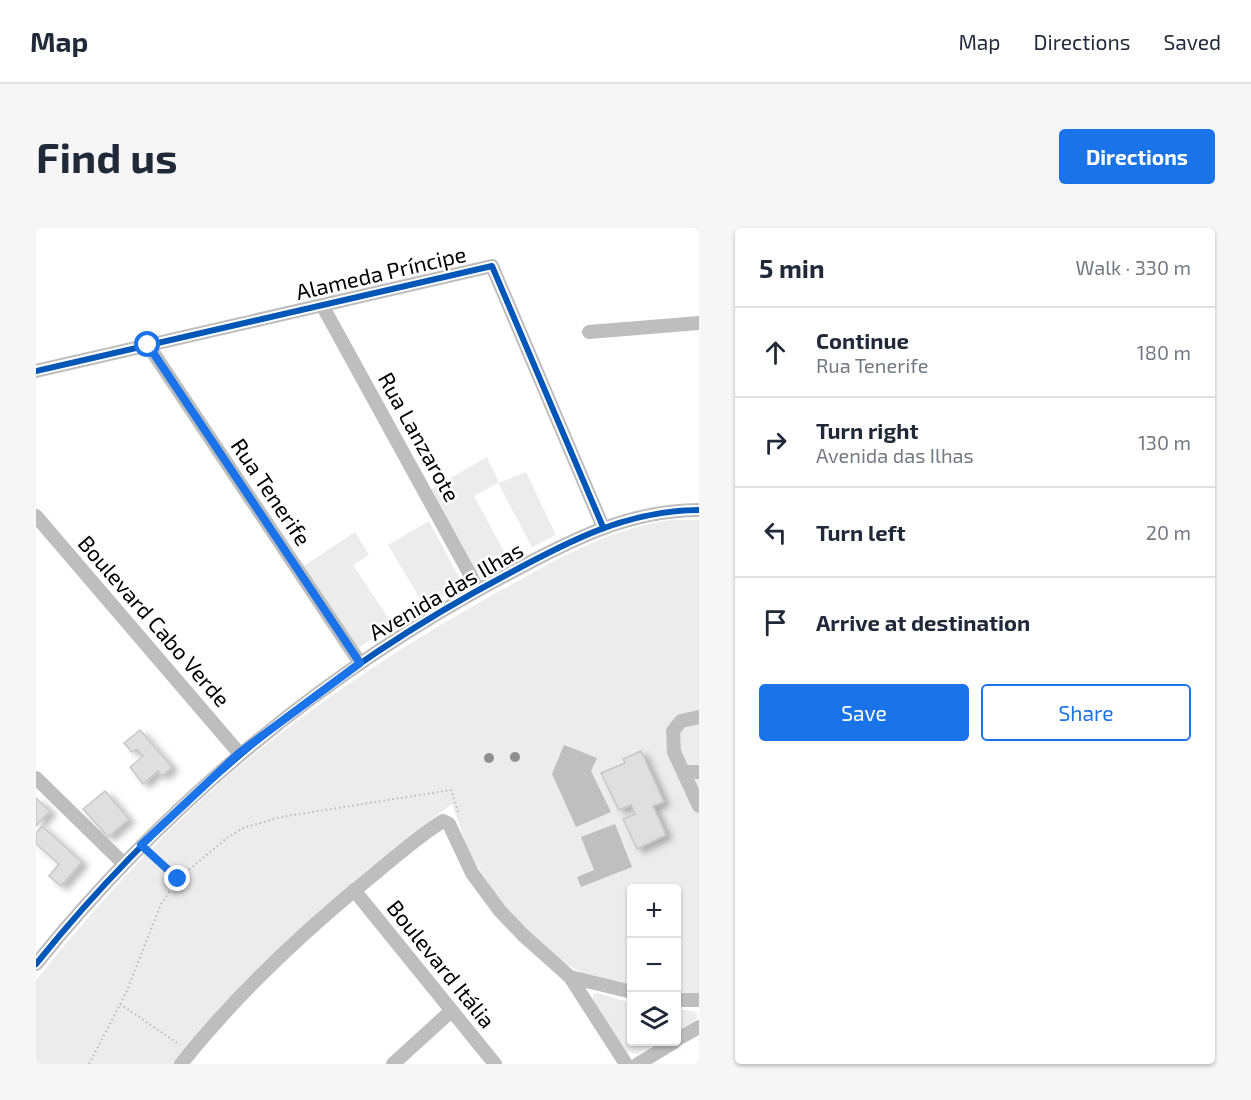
<!DOCTYPE html>
<html lang="en">
<head>
<meta charset="utf-8">
<style>
  body { margin:0; font-family:"Exo 2",sans-serif; background:#f6f6f7; color:#1f2937 }
  .controls { position:absolute; right:18px; bottom:18px; display:grid; overflow:hidden; border-radius:6px; box-shadow:0 2px 4px #0004 }
  .controls button { width:54px; height:54px; display:grid; place-items:center; padding:0; border:0; border-bottom:2px solid #e0e1e3; background:#fff; color:#1f2937; font:30px sans-serif }
  .stop { position:absolute; width:18px; height:18px; margin:-14px; border:4px solid #1a73e8; border-radius:50%; background:#fff }
  .stop.end { background:#1a73e8; border-color:#fff; box-shadow:0 2px 6px #0008 }
  .list { margin:0; padding:0; list-style:none }
  h2 { display:flex; justify-content:space-between; align-items:center; height:78px; margin:0; padding:0 24px; font-size:26px }
  h2 small { font-size:20px; font-weight:400; color:#747a83 }
  .list li { display:grid; grid-template-columns:39px 1fr auto; gap:18px; align-items:center; box-sizing:border-box; height:90px; padding:0 24px; border-top:2px solid #e0e1e3 }
  .list b { display:block; font-size:22px; white-space:nowrap }
  .list p { margin:0; font-size:20px; white-space:nowrap; color:#747a83 }
  .list em { font-size:20px; font-style:normal; color:#747a83 }
  .actions { display:flex; gap:12px; padding:18px 24px }
  .actions a { flex:1; padding:14px 0; border:2px solid #1a73e8; border-radius:6px; text-align:center; font-size:21px; color:#1a73e8 }
  .actions .main { background:#1a73e8; color:#fff }
  .icon { flex:none; width:33px; height:33px; fill:none; stroke:currentColor; stroke-width:2; stroke-linecap:round; stroke-linejoin:round }
  .map { position:relative; flex:none; width:663px; height:836px; overflow:hidden; border-radius:6px }
  header { display:flex; align-items:center; gap:36px; box-sizing:border-box; height:84px; padding:0 30px; background:#fff; border-bottom:2px solid #e0e1e3 }
  header strong { font-size:28px }
  nav { display:flex; gap:33px; margin-inline-start:auto; font-size:21px }
  .intro { display:flex; align-items:center; justify-content:space-between; box-sizing:border-box; height:144px; padding:0 36px }
  h1 { margin:0; font-size:42px }
  .button { padding:15px 27px; border-radius:6px; background:#1a73e8; color:#fff; font-size:21px; font-weight:700 }
  main { display:flex; gap:36px; padding:0 36px }
  aside { flex:1; background:#fff; border-radius:6px; box-shadow:0 2px 4px #0004 }
  .map>svg:first-child { display:block }
  .green { fill:#ececec }
  .water { fill:#bfbfbf }
  .building { fill:#dfdfdf; stroke:#c7c7c7; stroke-width:1.5; filter:url(#shadow) }
  .lines { fill:none; stroke-linecap:round; stroke-linejoin:round }
  .path { stroke:#b9b9b9; stroke-width:2; stroke-dasharray:1.5 3; stroke-linecap:butt }
  .minor { stroke:#bebebe; stroke-width:14 }
  .cycleway-casing { stroke:#fff; stroke-width:10 }
  .cycleway { stroke:#0057b8; stroke-width:6 }
  .tree { fill:#8f8f8f }
  .route { stroke:#1a73e8; stroke-width:8 }
  .labels { text-anchor:middle; stroke-width:5; stroke-linejoin:round; paint-order:stroke }
  .street-label { font-size:22px; fill:#000; stroke:#fff }
</style>
</head>
<body>
<header>
<strong>Map</strong>
<nav><a>Map</a><a>Directions</a><a>Saved</a></nav>
</header>
<div class="intro"><h1>Find us</h1><a class="button">Directions</a></div>
<main>
<div class="map">
<svg width="663" height="836" viewBox="0 0 663 836">
  <defs>
    <filter id="shadow"><feDropShadow dx="6" dy="4" stdDeviation="3" flood-color="#0004"/></filter>
  </defs>
  <rect width="100%" height="100%" fill="#fff"/>
  <path class="green" d="M451 229 463 255 490 244 520 307 496 319 462 255 438 268 472 331 444 345H438L392 263Z
    M636 292H663V766H641L640 660H596L595 758 544 744 527 734 471 684 434 627 416 576C312 652 220 736 138 836H0V752C61 677 126 604 199 542 280 474 370 415 462 364 518 333 572 300 636 292Z
    M393 293 425 353 424 358 389 379 352 317Z
    M319 304 333 327 317 337 357 397 324 419H318L265 340Z
    M561 765 595 775 596 814H626L601 826 590 824 557 777V766Z
    M641 781 657 783 661 786V791L641 804Z"/>
  <path class="water" d="M528 517 561 530 555 543 575 584 540 599 516 546Z
    M579 596 596 639 545 659 541 649 558 642 545 609Z"/>
  <path class="building" d="M104 502 136 539 126 548 122 543 107 556 94 539 107 528 101 521 96 524 88 515Z
    M605 523 628 574 617 578 630 607 601 621 587 591 599 586 595 577 583 582 565 545 589 535 587 531Z
    M69 563 93 591 72 609 47 581Z
    M0 570 14 583 0 598Z
    M6 598 46 634 25 658 13 648 23 636 0 616V605Z"/>
  <g class="lines">
    <path class="path" d="M116 627 142 651
      M84 776 144 817
      M53 836 90 765 125 676 142 651 191 610 207 600 245 589 415 562 423 586"/>
    <path class="minor" d="M286 77 442 361
      M553 104 663 95
      M112 117 324 435
      M0 143 456 38 567 299
      M0 288 203 525
      M663 489 645 493 637 503 638 524 663 578
      M648 544H663
      M0 550 87 635
      M318 662 459 836
      M0 736C129 576 290 442 472 346 533 313 592 282 663 282
      M534 749 590 836
      M640 772H663
      M640 812 663 799
      M145 836C202 764 270 701 342 643 363 626 384 607 407 593L413 596 436 645 464 683 487 707 534 749 596 764
      M357 836 414 784
      M602 836 638 814"/>
    <defs>
      <path id="cycleway" d="M0 143 456 38 567 299
        M0 736C129 576 290 442 472 346 533 313 592 282 663 282"/>
    </defs>
    <use href="#cycleway" class="cycleway-casing"/>
    <use href="#cycleway" class="cycleway"/>
  </g>
  <g class="tree">
    <circle cx="479" cy="529" r="5"/>
    <circle cx="453" cy="530" r="5"/>
  </g>
  <g class="lines">
    <path class="route" d="M112 117 324 435 203 525 105 617 142 651"/>
  </g>
  <g class="labels">
    <g class="street-label">
      <text transform="translate(345 45) rotate(-13)" y="8">Alameda Príncipe</text>
      <text transform="translate(383 209) rotate(61)" y="8">Rua Lanzarote</text>
      <text transform="translate(235 264) rotate(56)" y="8">Rua Tenerife</text>
      <text transform="translate(410 363) rotate(-30)" y="8">Avenida das Ilhas</text>
      <text transform="translate(118 393) rotate(49)" y="8">Boulevard Cabo Verde</text>
      <text transform="translate(405 736) rotate(51)" y="8">Boulevard Itália</text>
    </g>
  </g>
</svg>
<div class="controls">
<button>+</button>
<button>−</button>
<button><svg class="icon" aria-label="layers" viewBox="0 0 24 24"><path d="M12 4l9 5-9 5-9-5zM3 14l9 5 9-5"/></svg></button>
</div>
<div class="stop" style="left:112px;top:117px"></div>
<div class="stop end" style="left:142px;top:651px"></div>
</div>
<aside>
<h2>5 min<small>Walk · 330 m</small></h2>
<ul class="list">
<li><svg class="icon" aria-label="ahead" viewBox="0 0 24 24"><path d="M12 20V5M6 11l6-6 6 6"/></svg><div><b>Continue</b><p>Rua Tenerife</p></div><em>180 m</em></li>
<li><svg class="icon" aria-label="right" viewBox="0 0 24 24"><path d="M7 20v-9h11M14 6l5 5-5 5"/></svg><div><b>Turn right</b><p>Avenida das Ilhas</p></div><em>130 m</em></li>
<li><svg class="icon" aria-label="left" viewBox="0 0 24 24"><path d="M17 20v-9H6M10 6l-5 5 5 5"/></svg><div><b>Turn left</b></div><em>20 m</em></li>
<li><svg class="icon" aria-label="arrive" viewBox="0 0 24 24"><path d="M6 21V4h12l-3 4 3 4H6"/></svg><div><b>Arrive at destination</b></div></li>
</ul>
<div class="actions"><a class="main">Save</a><a>Share</a></div>
</aside>
</main>
</body>
</html>
